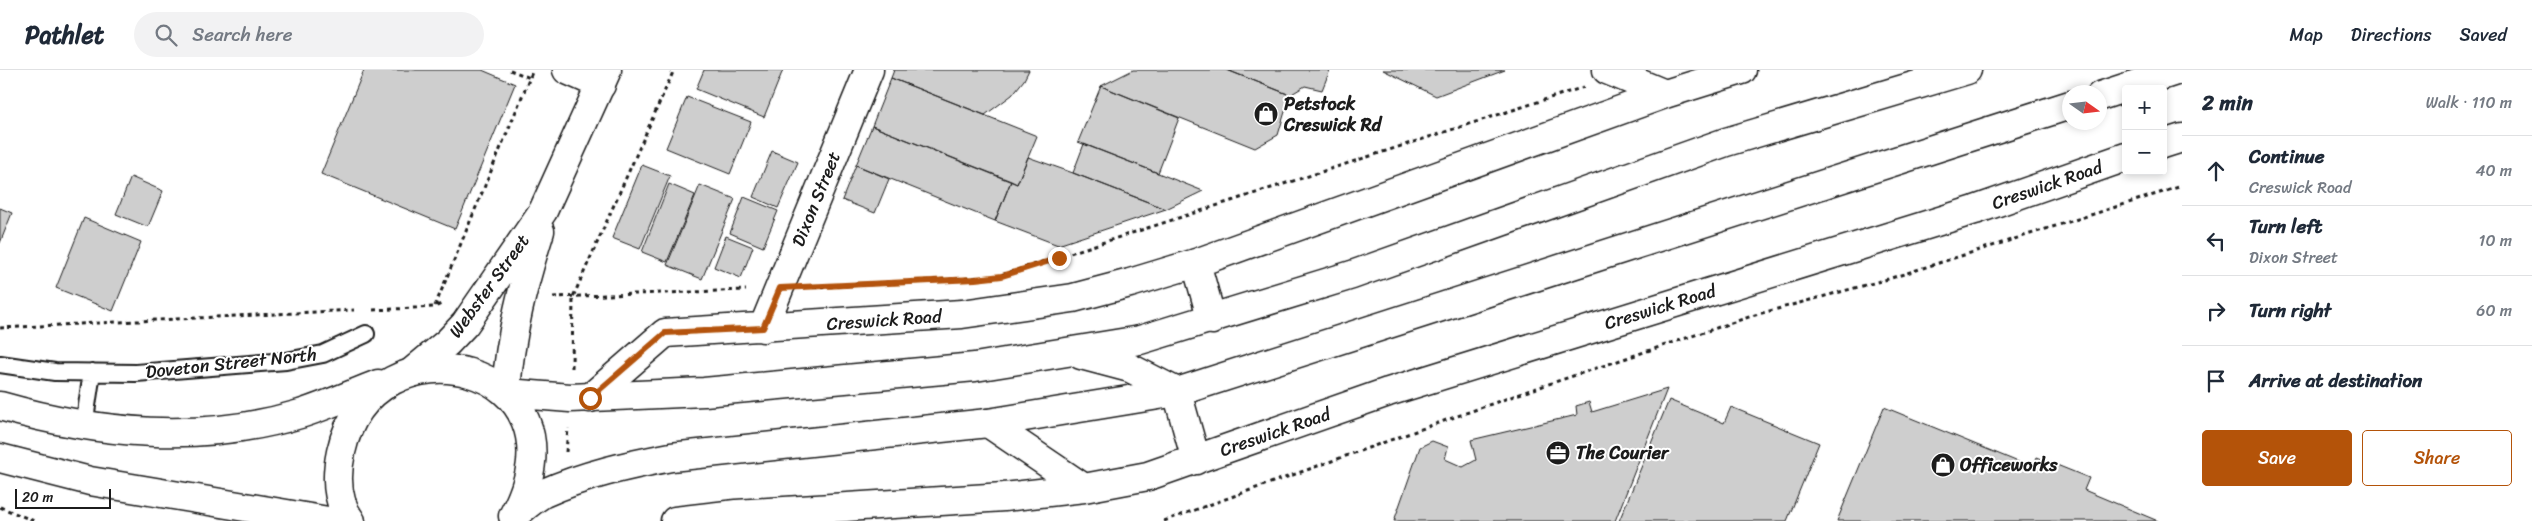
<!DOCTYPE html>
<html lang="en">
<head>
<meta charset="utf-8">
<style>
  body { margin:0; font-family:Sriracha,sans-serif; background:#f2f2f3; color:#1f2937 }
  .controls { position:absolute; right:15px; top:15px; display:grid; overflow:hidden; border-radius:5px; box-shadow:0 2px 8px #0003 }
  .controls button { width:45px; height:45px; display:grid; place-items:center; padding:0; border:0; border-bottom:1px solid #e0e1e3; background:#fff; color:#1f2937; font:25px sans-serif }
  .compass { position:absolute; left:2062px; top:15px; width:45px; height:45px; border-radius:50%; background:#fff; box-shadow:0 2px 8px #0003; rotate:104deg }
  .scale { position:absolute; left:15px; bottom:12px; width:96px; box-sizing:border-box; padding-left:5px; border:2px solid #1c1c1c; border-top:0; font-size:14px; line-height:18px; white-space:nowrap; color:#1c1c1c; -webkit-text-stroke:4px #fff; paint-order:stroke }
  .stop { position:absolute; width:15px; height:15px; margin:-11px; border:4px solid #b45309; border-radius:50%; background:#fff }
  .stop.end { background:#b45309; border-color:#fff; box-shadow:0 1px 5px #0008 }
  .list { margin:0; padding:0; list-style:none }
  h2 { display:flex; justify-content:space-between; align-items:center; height:65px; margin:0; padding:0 20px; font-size:21px }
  h2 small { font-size:16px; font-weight:400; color:#747a83 }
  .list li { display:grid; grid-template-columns:32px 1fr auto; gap:15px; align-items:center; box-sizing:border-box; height:70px; padding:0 20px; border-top:1px solid #e0e1e3 }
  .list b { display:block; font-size:19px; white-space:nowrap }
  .list p { margin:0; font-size:16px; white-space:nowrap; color:#747a83 }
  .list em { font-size:16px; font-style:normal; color:#747a83 }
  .actions { display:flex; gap:10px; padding:15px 20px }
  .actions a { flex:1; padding:11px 0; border:1px solid #b45309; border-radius:5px; text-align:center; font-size:18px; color:#b45309 }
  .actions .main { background:#b45309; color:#fff }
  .icon { flex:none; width:28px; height:28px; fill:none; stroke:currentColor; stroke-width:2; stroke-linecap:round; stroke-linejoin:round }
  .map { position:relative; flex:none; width:2182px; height:451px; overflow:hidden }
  header { display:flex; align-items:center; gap:30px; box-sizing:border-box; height:70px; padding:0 25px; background:#fff; border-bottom:1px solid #e0e1e3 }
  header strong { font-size:24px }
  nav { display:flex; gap:28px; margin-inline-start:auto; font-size:18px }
  .search { width:350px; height:45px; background:#f2f2f3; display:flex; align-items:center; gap:12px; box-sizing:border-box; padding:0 18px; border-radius:28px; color:#747a83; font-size:19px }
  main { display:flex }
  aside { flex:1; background:#fff }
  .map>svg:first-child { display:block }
  .building { fill:#cecece; stroke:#1c1c1c }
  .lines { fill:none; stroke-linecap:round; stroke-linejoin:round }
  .service-casing { stroke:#1c1c1c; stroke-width:20 }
  .minor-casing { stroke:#1c1c1c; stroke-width:31 }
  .tertiary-casing { stroke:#1c1c1c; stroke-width:31 }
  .trunk-casing { stroke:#1c1c1c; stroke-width:31 }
  .path { stroke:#1c1c1c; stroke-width:3; stroke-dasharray:4 4; stroke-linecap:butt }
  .service { stroke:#fff; stroke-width:16 }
  .minor { stroke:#fff; stroke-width:28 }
  .tertiary { stroke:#fff; stroke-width:28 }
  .trunk { stroke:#fff; stroke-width:28 }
  .route { stroke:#b45309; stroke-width:6 }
  .labels { text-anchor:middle; stroke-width:4; stroke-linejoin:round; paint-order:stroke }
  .poi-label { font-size:18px; font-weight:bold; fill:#1c1c1c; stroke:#fff; text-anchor:start }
  .street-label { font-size:18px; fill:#1c1c1c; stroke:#fff }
</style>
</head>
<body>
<header>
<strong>Pathlet</strong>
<div class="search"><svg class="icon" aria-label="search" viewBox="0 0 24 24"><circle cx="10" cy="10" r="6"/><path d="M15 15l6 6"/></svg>Search here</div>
<nav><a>Map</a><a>Directions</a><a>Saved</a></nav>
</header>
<main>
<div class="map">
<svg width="2182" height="451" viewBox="0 0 2182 451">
  <rect width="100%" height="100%" fill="#fff"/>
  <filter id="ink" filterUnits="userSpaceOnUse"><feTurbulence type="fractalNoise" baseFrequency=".02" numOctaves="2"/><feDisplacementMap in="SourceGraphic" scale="10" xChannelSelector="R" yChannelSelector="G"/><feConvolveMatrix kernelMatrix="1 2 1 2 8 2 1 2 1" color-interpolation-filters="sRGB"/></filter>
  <g filter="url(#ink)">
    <path class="building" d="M364 0H482L515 14 455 159 321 104Z
      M704 0H783L764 47 696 19Z
      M894 0H1029L1024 10 1012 25 985 45 891 8Z
      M1133 0H1227L1290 25 1278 65 1255 78 1101 16Z
      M1227 0H1330L1322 20 1305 16 1290 25Z
      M1383 0H1505L1436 26Z
      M891 8 1037 66 1017 114 872 56Z
      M1101 16 1179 48 1158 103 1078 72Z
      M687 27 751 52 730 104 666 78Z
      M872 56 1011 111 995 151 856 95Z
      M1084 74 1158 103 1203 121 1166 139 1073 103Z
      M772 81 798 92 778 138 753 127Z
      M1028 87 1073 103 1166 139 1058 175 995 151 1011 111 1017 114Z
      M642 95 670 106 640 179 612 168Z
      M856 95 889 109 875 143 842 130Z
      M131 107 163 121 148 157 116 144Z
      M669 114 695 125 667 192 642 182Z
      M700 115 735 129 702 209 667 195Z
      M744 127 778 141 763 177 730 163Z
      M0 138 12 143 0 173Z
      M84 148 141 172 113 241 56 218Z
      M726 166 753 177 741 208 714 197Z
      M1667 319 1615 451H1394L1420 377 1432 371 1448 377 1445 389 1463 397 1476 390 1471 370 1577 345 1576 336 1589 332 1592 342Z
      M1669 330 1724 353 1731 337 1819 373 1787 451H1619Z
      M1884 337 2033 398 2037 387 2089 408 2084 420 2158 451H1837Z"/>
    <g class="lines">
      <defs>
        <path id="service" d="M0 294 55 302 136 303 286 291 323 284 366 264
          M84 356 92 302"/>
        <path id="minor" d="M567 0 601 15
          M1607 0 1665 24
          M2163 74 2182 68
          M1196 193 1212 250
          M763 258 869 0
          M1177 322 1196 390
          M590 328 665 263 962 244 1073 228 1130 213 1196 193 1665 24 1742 0
          M988 353 1084 418
          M675 451 736 444 1004 427 1084 418 1148 406 1388 322 1975 140 2126 87"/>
        <path id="tertiary" d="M412 302 448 272 465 254 543 141 607 0
          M506 321C510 265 523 215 540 161"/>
        <path id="trunk" d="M2100 26 2179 0
          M1081 285 1130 298 1177 322
          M507 323 570 328 704 322 975 297 1140 270 1352 205 1726 72 1967 0
          M0 336C99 364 200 374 300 344 326 336 352 324 378 314
          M0 388 90 411 328 451
          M513 446C523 439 533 429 544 423 584 405 629 395 671 387L988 353 1177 322 2070 35
          M351 451C336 431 336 405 341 382 372 240 596 292 513 446"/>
      </defs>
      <use href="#service" class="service-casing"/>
      <use href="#minor" class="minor-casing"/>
      <use href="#tertiary" class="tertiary-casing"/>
      <use href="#trunk" class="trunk-casing"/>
      <path class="path" d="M510 0 530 8
        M1002 205 1584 17
        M813 217 979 208
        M553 227 746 220
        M435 236 533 0
        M373 240 435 237 441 234
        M0 258 354 240
        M572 298 573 227 674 0
        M566 382 568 358
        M0 437 34 451
        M1164 451 1522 323 1755 245 1888 209 2182 116"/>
      <use href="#service" class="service"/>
      <use href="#minor" class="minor"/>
      <use href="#tertiary" class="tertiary"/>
      <use href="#trunk" class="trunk"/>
    </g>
  </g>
  <g class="lines" filter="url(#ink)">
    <path class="route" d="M590 328 665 263 763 258 780 218 975 209 1002 206 1059 188"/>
  </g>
  <defs>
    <symbol id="shop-disc" viewBox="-11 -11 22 22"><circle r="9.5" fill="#1c1c1c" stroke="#fff"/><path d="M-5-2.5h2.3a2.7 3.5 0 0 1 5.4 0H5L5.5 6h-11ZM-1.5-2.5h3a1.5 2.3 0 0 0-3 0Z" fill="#fff"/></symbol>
    <symbol id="office-disc" viewBox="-11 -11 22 22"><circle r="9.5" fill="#1c1c1c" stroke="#fff"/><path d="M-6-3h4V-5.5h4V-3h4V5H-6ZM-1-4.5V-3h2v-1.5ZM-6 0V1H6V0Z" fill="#fff"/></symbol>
  </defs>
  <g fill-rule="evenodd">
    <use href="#shop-disc" x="1252" y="30" width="28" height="28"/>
    <use href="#office-disc" x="1544" y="369" width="28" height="28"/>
    <use href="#shop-disc" x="1929" y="381" width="28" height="28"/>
  </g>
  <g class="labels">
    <g class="poi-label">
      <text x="1284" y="40">Petstock<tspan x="1284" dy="21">Creswick Rd</tspan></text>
      <text x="1576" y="389">The Courier</text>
      <text x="1960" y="401">Officeworks</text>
    </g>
    <g class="street-label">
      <text transform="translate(2047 115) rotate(-19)" y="6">Creswick Road</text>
      <text transform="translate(816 129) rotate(-68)" y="6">Dixon Street</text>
      <text transform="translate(489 216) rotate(-54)" y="6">Webster Street</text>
      <text transform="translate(1660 237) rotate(-17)" y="6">Creswick Road</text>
      <text transform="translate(884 250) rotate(-4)" y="6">Creswick Road</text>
      <text transform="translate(231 293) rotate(-6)" y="6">Doveton Street North</text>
      <text transform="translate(1275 362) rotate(-19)" y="6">Creswick Road</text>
    </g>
  </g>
</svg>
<div class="controls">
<button>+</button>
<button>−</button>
</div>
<svg class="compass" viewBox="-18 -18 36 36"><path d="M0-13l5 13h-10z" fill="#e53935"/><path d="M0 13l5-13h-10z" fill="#747a83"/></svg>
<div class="scale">20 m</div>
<div class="stop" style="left:590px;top:328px"></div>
<div class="stop end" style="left:1059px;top:188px"></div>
</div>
<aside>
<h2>2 min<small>Walk · 110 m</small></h2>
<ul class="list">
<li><svg class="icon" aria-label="ahead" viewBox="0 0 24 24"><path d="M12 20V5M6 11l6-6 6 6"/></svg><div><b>Continue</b><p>Creswick Road</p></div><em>40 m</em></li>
<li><svg class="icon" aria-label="left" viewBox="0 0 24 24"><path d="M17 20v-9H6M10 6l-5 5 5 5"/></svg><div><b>Turn left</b><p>Dixon Street</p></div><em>10 m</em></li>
<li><svg class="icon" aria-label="right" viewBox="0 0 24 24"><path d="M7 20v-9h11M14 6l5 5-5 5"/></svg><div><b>Turn right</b></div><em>60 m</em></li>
<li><svg class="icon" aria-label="arrive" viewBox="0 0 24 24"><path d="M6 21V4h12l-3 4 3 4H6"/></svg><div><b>Arrive at destination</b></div></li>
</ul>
<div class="actions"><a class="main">Save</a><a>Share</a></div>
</aside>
</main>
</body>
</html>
